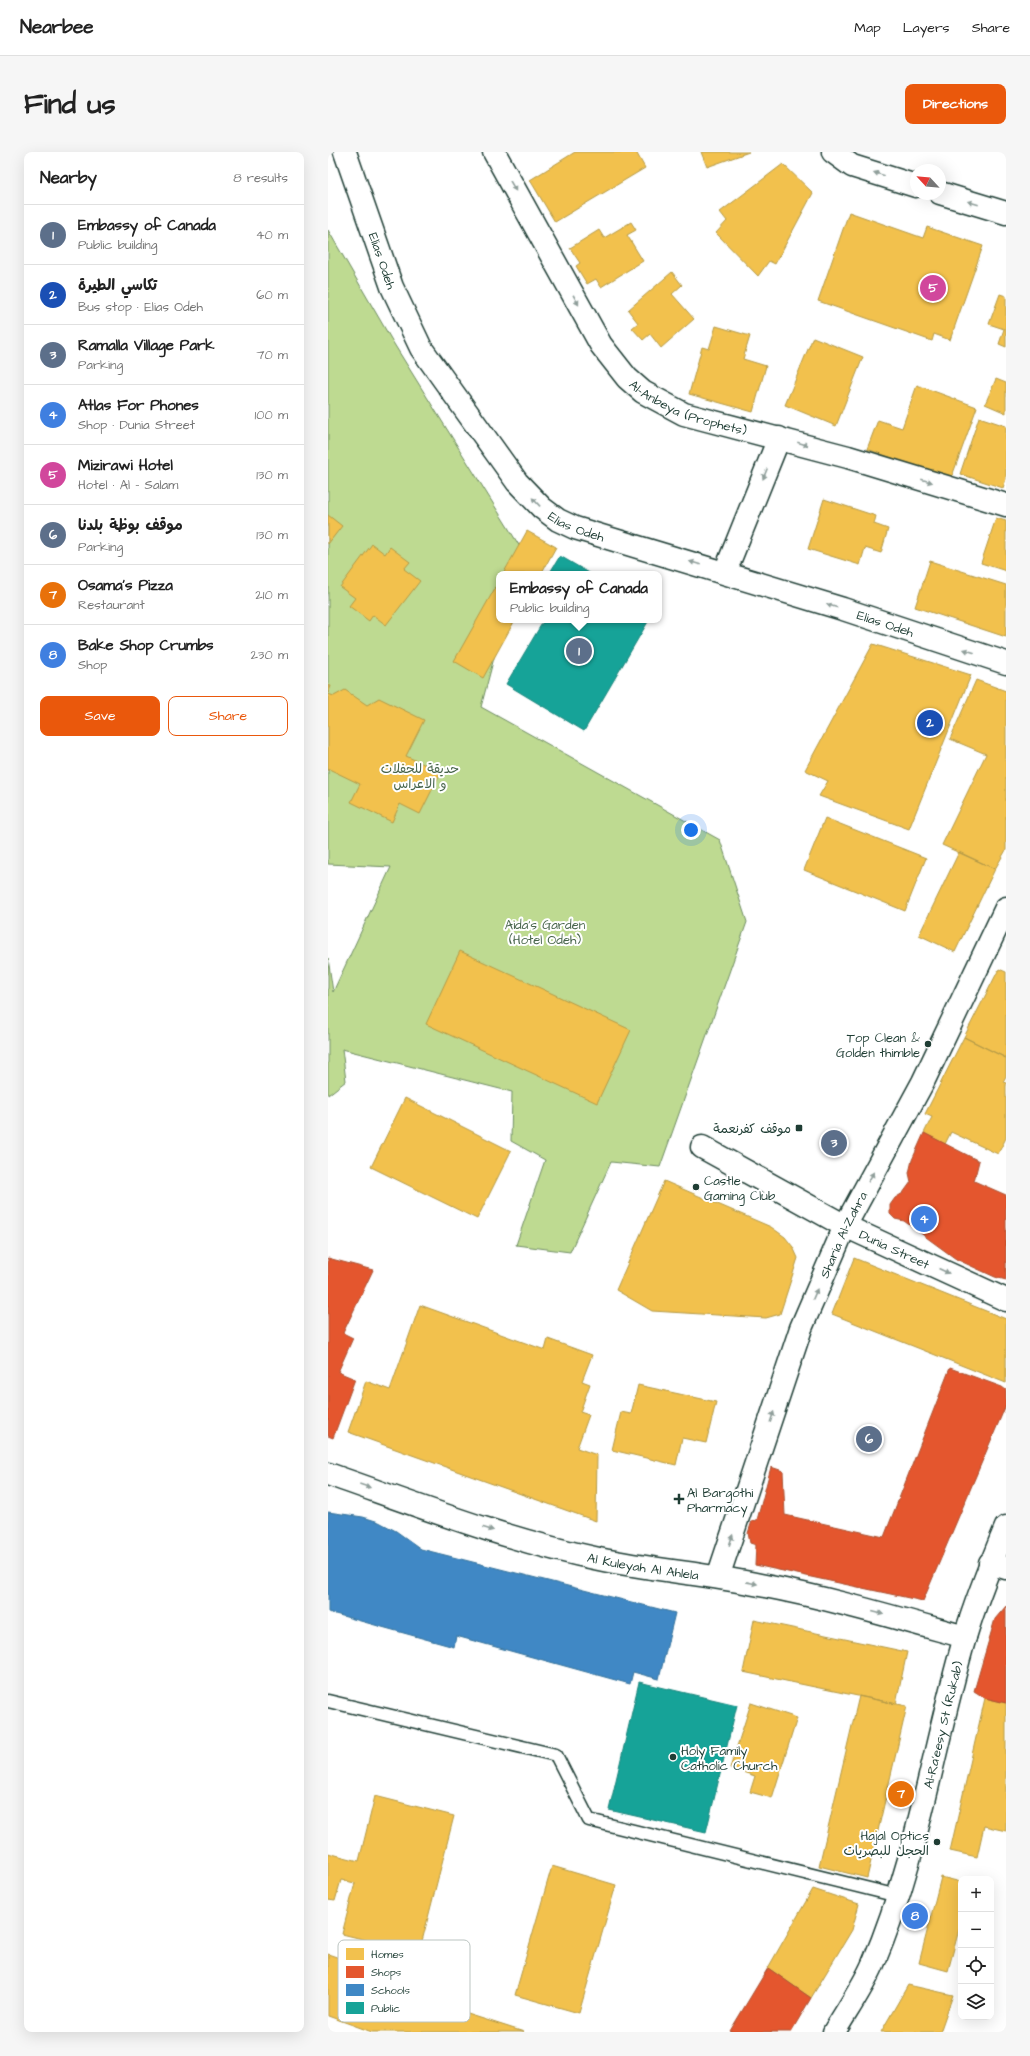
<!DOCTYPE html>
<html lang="en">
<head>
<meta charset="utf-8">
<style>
  body { margin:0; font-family:"Architects Daughter","Playpen Sans Arabic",sans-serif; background:#f6f6f6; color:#222 }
  .controls { position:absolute; right:12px; bottom:12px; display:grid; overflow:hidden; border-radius:8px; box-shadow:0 4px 16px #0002 }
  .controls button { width:36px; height:36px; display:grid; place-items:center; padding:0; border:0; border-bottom:1px solid #e0e0e0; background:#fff; color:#222; font:20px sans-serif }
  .compass { position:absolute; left:582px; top:12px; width:36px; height:36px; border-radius:50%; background:#fff; box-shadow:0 4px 16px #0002; rotate:296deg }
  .you { position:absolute; left:363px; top:678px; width:14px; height:14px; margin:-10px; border:3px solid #fff; border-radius:50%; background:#1a73e8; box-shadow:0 0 0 6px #1a73e833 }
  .badge { display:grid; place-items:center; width:26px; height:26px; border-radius:50%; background:#ea580c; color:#fff; font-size:13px; font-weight:700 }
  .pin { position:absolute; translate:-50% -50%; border:2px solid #fff; box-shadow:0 1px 4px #0006 }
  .popup { position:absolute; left:168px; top:419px; width:166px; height:52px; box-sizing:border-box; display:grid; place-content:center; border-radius:8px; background:#fff; filter:drop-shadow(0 1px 3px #0005); font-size:13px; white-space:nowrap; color:#767676 }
  .popup b { font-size:15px; color:#222 }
  .popup::after { content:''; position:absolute; left:50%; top:100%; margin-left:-8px; border:8px solid transparent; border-top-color:#fff }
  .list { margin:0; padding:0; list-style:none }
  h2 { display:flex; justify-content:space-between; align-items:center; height:52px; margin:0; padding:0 16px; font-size:17px }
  h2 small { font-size:13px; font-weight:400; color:#767676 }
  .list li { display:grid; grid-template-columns:26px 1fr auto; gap:12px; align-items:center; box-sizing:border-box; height:60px; padding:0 16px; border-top:1px solid #e0e0e0 }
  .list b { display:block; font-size:15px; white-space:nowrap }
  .list p { margin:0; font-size:13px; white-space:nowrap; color:#767676 }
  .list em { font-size:13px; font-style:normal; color:#767676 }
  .actions { display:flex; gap:8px; padding:12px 16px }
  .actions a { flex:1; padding:9px 0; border:1px solid #ea580c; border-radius:8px; text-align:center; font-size:14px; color:#ea580c }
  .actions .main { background:#ea580c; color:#fff }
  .icon { flex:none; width:22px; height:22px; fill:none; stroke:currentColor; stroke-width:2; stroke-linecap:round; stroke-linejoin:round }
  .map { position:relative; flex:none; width:678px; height:1880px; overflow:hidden; border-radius:8px }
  header { display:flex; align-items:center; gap:24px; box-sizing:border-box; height:56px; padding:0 20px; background:#fff; border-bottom:1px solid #e0e0e0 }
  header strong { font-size:19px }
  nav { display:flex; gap:22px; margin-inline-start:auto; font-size:14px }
  .intro { display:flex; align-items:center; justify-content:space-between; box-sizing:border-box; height:96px; padding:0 24px }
  h1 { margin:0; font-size:28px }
  .button { padding:10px 18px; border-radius:8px; background:#ea580c; color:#fff; font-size:14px; font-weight:700 }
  main { display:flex; gap:24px; padding:0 24px }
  aside { flex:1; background:#fff; border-radius:8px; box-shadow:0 4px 16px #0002 }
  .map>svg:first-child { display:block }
  .green { fill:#beda91; stroke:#6e8c62 }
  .homes { fill:#f2c14e; stroke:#b39946 }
  .shops { fill:#e4572e; stroke:#a94f30 }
  .schools { fill:#3f88c5; stroke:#35729a }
  .public { fill:#17a398; stroke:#19847a }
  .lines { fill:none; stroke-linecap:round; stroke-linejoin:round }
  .lane-casing { stroke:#1f3d34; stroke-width:15 }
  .street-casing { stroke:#1f3d34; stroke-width:25 }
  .secondary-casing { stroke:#1f3d34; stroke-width:25 }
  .lane { stroke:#fff; stroke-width:12 }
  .street { stroke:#fff; stroke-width:22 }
  .secondary { stroke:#fff; stroke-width:22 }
  .oneway { fill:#8f9e9a }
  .poi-dot { fill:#1f3d34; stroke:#fff; stroke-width:1.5 }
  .labels { text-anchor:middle; stroke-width:4; stroke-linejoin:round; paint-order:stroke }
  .street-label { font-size:13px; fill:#1f3d34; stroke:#fff }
  .park-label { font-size:13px; fill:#47644b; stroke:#fff }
  .poi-label { font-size:13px; fill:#1f3d34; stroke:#fff; text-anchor:end }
  .key { fill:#fff; stroke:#bcc5c2; stroke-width:1 }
  .key-label { font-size:11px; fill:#1f3d34 }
</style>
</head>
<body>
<header>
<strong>Nearbee</strong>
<nav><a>Map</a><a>Layers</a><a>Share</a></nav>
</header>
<div class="intro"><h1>Find us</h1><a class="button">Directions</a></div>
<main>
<aside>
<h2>Nearby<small>8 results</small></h2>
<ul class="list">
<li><span class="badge" style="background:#5c6f8a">1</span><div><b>Embassy of Canada</b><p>Public building</p></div><em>40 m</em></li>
<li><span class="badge" style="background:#1a4fb4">2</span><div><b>تكاسي الطيرة</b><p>Bus stop · Elias Odeh</p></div><em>60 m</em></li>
<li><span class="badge" style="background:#5c6f8a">3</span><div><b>Ramalla Village Park</b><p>Parking</p></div><em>70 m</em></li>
<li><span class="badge" style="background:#3f7fe0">4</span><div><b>Atlas For Phones</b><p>Shop · Dunia Street</p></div><em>100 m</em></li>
<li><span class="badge" style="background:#d1479c">5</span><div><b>Mizirawi Hotel</b><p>Hotel · Al - Salam</p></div><em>130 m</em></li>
<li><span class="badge" style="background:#5c6f8a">6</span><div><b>موقف بوظة بلدنا</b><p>Parking</p></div><em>130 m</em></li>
<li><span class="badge" style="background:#e8710a">7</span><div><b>Osama's Pizza</b><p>Restaurant</p></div><em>210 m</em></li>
<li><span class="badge" style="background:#3f7fe0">8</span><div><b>Bake Shop Crumbs</b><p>Shop</p></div><em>230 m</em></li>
</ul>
<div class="actions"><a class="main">Save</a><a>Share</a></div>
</aside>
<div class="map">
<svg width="678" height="1880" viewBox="0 0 678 1880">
  <rect width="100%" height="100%" fill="#fff"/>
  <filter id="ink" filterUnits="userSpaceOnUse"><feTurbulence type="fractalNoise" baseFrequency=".025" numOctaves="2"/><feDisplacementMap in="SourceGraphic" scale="8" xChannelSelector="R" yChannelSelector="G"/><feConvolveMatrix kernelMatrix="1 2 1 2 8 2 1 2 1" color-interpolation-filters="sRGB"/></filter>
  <g filter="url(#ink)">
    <path class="green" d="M0 78 66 192 194 398 188 422H171V468H176L153 555 392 688 419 770 332 1015 283 1010 242 1100 188 1093 217 1008 183 989 184 940 14 897 18 929 0 943V806L5 840 63 715 0 712Z"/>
    <path class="homes" d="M247 0H308L317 16 227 70 202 28Z
      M373 0H421L379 15Z
      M455 12 485 41 447 112 441 109 430 124 388 81 399 69 392 60Z
      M521 60 595 86 599 75 655 94 622 188 606 182 604 189 490 149Z
      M303 70 308 78 299 83 315 109 273 135 268 127 259 132 248 114 252 111 242 96 271 78 276 86Z
      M344 120 354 133 344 142 366 167 333 196 322 182 315 188 304 176 310 171 300 158Z
      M672 142 678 144V195L671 192 676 177 661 172Z
      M388 174 422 184 415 207 438 214 425 260 361 242 374 195 381 197Z
      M485 185 535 205 508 274 457 253Z
      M668 227 678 231V261L657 252Z
      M589 233 649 255 623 327 539 297 550 268 574 276Z
      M651 265 678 274V327L675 336 632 322Z
      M496 347 548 364 546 372 560 377 553 401 537 396 532 413 480 397Z
      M0 363 14 374 0 392Z
      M668 366 678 369V419L653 411Z
      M199 379 228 395 213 422H175Z
      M44 392 57 402 62 395 82 410 76 417 92 429 58 473 45 463 41 469 21 454 27 446 12 435Z
      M602 409 678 433V485L587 455Z
      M171 429V468H187L155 526 126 509Z
      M545 492 643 523 581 677 491 644 500 629 477 618Z
      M648 528 678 539V698L667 717 614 693 658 602 622 587Z
      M0 533 3 534 0 542 6 544 17 538 39 553 51 546 96 568 78 604 113 620 92 662 72 652 64 670 23 650 32 632 1 617 0 619Z
      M497 666 598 706 577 759 476 718Z
      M631 700 667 717 627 800 591 783Z
      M132 799 303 878 269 951 98 872Z
      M671 817 678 820V906L636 885Z
      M636 885 678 906V924L675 930 678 931V986L670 1002 623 980 617 992 596 981 604 965 597 962Z
      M77 946 183 999 149 1067 43 1015Z
      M336 1029 443 1075 457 1085 465 1095 470 1106 452 1162 438 1166 324 1159 288 1138Z
      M526 1106 678 1167V1231L504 1162Z
      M92 1153 217 1198 220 1187 264 1203 254 1229 262 1232 252 1260 261 1263 249 1296 269 1303 268 1369 20 1280 38 1229 62 1238Z
      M310 1233 388 1250 378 1291 354 1286 348 1313 284 1298 293 1260 303 1262Z
      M426 1468 579 1500 568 1552 415 1520Z
      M531 1544 579 1554 539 1726 491 1714Z
      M657 1546 678 1551V1679L656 1674 649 1705 622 1699Z
      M423 1551 469 1566 444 1646 422 1640 427 1624 402 1616Z
      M47 1644 126 1664 91 1801 14 1782 27 1731 13 1728 7 1749 0 1748V1701L31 1709Z
      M224 1714 288 1733 251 1861 187 1843Z
      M613 1725 633 1730V1770L620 1819 591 1811Z
      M485 1737 531 1752 524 1778 483 1846 440 1816Z
      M0 1802 78 1829 74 1841 196 1880H44L0 1864Z
      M580 1833 625 1843 612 1880H553Z"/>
    <path class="shops" d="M596 981 651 1009 646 1029 678 1043V1128L667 1125 628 1107 576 1069 567 1067 562 1062V1053L567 1046 575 1041 583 1030 581 1021 584 1008Z
      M0 1106 45 1118 15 1181 25 1186 10 1220 27 1227 5 1286 0 1284Z
      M622 1216 674 1235 678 1238V1253L595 1449 427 1413 428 1393 422 1391 420 1381 424 1369 429 1368 443 1315 455 1319 457 1363 556 1385Z
      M678 1454V1551L657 1546 646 1539 667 1467Z
      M440 1816 483 1846 463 1880H403L402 1879Z"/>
    <path class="schools" d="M0 1360 35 1365 51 1370 68 1379 93 1397 347 1461 331 1527 305 1520 302 1532 128 1484 126 1495 0 1460Z"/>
    <path class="public" d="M232 404 263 422H221Z
      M216 468H321L256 579 178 532Z
      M311 1530 409 1553 378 1680 281 1658Z"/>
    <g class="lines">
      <defs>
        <path id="lane" d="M0 1549 228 1603 261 1668 570 1744"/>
        <g id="street">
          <path id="s1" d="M17 0 64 135 93 196 189 330 214 356 230 368 247 376 515 457 678 511"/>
          <path id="s2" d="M166 0 273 193 299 226 315 240 356 262 520 305 678 353"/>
          <path d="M505 0 524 14 588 34"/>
          <path d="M612 41 678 61"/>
          <path d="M397 420 451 286"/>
          <path id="s3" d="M374 995 517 1074 678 1148"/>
          <path id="s4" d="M0 1322C89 1353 178 1388 271 1407 324 1418 379 1422 432 1433 501 1446 569 1466 637 1485"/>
          <path d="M662 1411 678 1416"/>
          <path id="s5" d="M390 1425 473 1176 517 1074 595 930 678 756"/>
        </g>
        <g id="secondary">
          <path id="s6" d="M506 1880C519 1858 535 1835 545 1812 590 1707 605 1594 637 1485 648 1448 663 1411 678 1375"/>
        </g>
      </defs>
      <use href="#lane" class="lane-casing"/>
      <use href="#street" class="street-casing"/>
      <use href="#secondary" class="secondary-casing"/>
      <use href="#lane" class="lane"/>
      <use href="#street" class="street"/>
      <use href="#secondary" class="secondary"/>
    </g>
    <defs><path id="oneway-solid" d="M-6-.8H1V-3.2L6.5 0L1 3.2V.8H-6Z"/></defs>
    <g class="oneway">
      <use href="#oneway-solid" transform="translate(551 22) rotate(-163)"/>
      <use href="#oneway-solid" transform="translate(185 34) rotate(60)"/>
      <use href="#oneway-solid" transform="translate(645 51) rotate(-163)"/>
      <use href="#oneway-solid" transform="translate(248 148) rotate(61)"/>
      <use href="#oneway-solid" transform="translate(475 292) rotate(16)"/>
      <use href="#oneway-solid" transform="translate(437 322) rotate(112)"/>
      <use href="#oneway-solid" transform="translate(599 329) rotate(16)"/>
      <use href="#oneway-solid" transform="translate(208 350) rotate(-133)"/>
      <use href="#oneway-solid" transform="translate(367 411) rotate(-164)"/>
      <use href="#oneway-solid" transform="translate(504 454) rotate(-163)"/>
      <use href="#oneway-solid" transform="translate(641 499) rotate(-162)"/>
      <use href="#oneway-solid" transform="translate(543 1025) rotate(-61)"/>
      <use href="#oneway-solid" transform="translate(616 1119) rotate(25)"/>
      <use href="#oneway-solid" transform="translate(487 1142) rotate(-67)"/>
      <use href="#oneway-solid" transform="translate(444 1265) rotate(-72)"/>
      <use href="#oneway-solid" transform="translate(37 1334) rotate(19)"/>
      <use href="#oneway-solid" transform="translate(160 1377) rotate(16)"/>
      <use href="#oneway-solid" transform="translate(403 1388) rotate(-72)"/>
      <use href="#oneway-solid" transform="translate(424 1431) rotate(11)"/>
      <use href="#oneway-solid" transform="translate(550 1461) rotate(15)"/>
    </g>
  </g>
  <g class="poi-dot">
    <circle cx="600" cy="892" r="4"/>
    <rect x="467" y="972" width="8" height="8" rx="2"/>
    <circle cx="368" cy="1035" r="4"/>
    <path d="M349 1341h4v4h4v4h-4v4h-4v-4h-4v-4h4z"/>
    <circle cx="345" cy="1605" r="4"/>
    <circle cx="609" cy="1690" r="4"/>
  </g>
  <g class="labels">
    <g class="street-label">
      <text dy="5" stroke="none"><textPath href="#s1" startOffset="115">Elias Odeh</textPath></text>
      <text dy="5" stroke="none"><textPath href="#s2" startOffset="332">Al-Anbeya (Prophets)</textPath></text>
      <text dy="5" stroke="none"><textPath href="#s1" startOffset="451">Elias Odeh</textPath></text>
      <text dy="5" stroke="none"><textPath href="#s1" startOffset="775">Elias Odeh</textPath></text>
      <text dy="5" stroke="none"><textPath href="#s5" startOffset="365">Sharia Al-Zahra</textPath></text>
      <text dy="5" stroke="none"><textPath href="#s3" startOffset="218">Dunia Street</textPath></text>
      <text dy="5" stroke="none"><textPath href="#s4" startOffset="329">Al Kuleyah Al Ahlela</textPath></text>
      <text dy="5" stroke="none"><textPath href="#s6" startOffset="328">Al-Ra'eesy St (Rukab)</textPath></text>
    </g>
    <g class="park-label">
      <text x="92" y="621">حديقة للحفلات<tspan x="92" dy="15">و الاعراس</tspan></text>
      <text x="217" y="777">Aida's Garden<tspan x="217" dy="15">(Hotel Odeh)</tspan></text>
    </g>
    <g class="poi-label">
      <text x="592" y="890">Top Clean &amp;<tspan x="592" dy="15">Golden thimble</tspan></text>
      <text x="463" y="981">موقف كفرنعمة</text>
      <text x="376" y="1033" text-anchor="start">Castle<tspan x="376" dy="15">Gaming Club</tspan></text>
      <text x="359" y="1345" text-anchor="start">Al Bargothi<tspan x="359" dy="15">Pharmacy</tspan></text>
      <text x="353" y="1603" text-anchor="start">Holy Family<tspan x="353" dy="15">Catholic Church</tspan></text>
      <text x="601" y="1688">Hajal Optics<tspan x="601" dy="15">الحجل للبصريات</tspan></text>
    </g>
  </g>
  <rect x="10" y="1788" width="132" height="82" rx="6" class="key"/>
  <rect x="18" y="1796" width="18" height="12" fill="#f2c14e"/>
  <rect x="18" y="1814" width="18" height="12" fill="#e4572e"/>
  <rect x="18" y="1832" width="18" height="12" fill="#3f88c5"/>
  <rect x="18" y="1850" width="18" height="12" fill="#17a398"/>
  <g class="key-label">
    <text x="43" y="1806">Homes</text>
    <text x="43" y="1824">Shops</text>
    <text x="43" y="1842">Schools</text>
    <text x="43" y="1860">Public</text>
  </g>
</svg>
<div class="controls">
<button>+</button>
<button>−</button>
<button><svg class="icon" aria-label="locate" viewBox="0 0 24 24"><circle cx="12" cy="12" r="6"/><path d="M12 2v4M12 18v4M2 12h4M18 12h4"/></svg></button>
<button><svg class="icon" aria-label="layers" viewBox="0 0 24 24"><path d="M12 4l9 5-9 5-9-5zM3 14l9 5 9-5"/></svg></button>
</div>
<svg class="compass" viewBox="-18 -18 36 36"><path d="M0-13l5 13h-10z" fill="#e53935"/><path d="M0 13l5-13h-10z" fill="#767676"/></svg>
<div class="you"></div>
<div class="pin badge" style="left:251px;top:499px;background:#5c6f8a">1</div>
<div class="popup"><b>Embassy of Canada</b>Public building</div>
<div class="pin badge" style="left:602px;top:571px;background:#1a4fb4">2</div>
<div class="pin badge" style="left:506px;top:991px;background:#5c6f8a">3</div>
<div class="pin badge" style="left:596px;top:1067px;background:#3f7fe0">4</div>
<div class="pin badge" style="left:605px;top:136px;background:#d1479c">5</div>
<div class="pin badge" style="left:541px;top:1287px;background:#5c6f8a">6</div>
<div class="pin badge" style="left:573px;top:1642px;background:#e8710a">7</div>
<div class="pin badge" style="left:587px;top:1764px;background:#3f7fe0">8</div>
</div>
</main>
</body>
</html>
